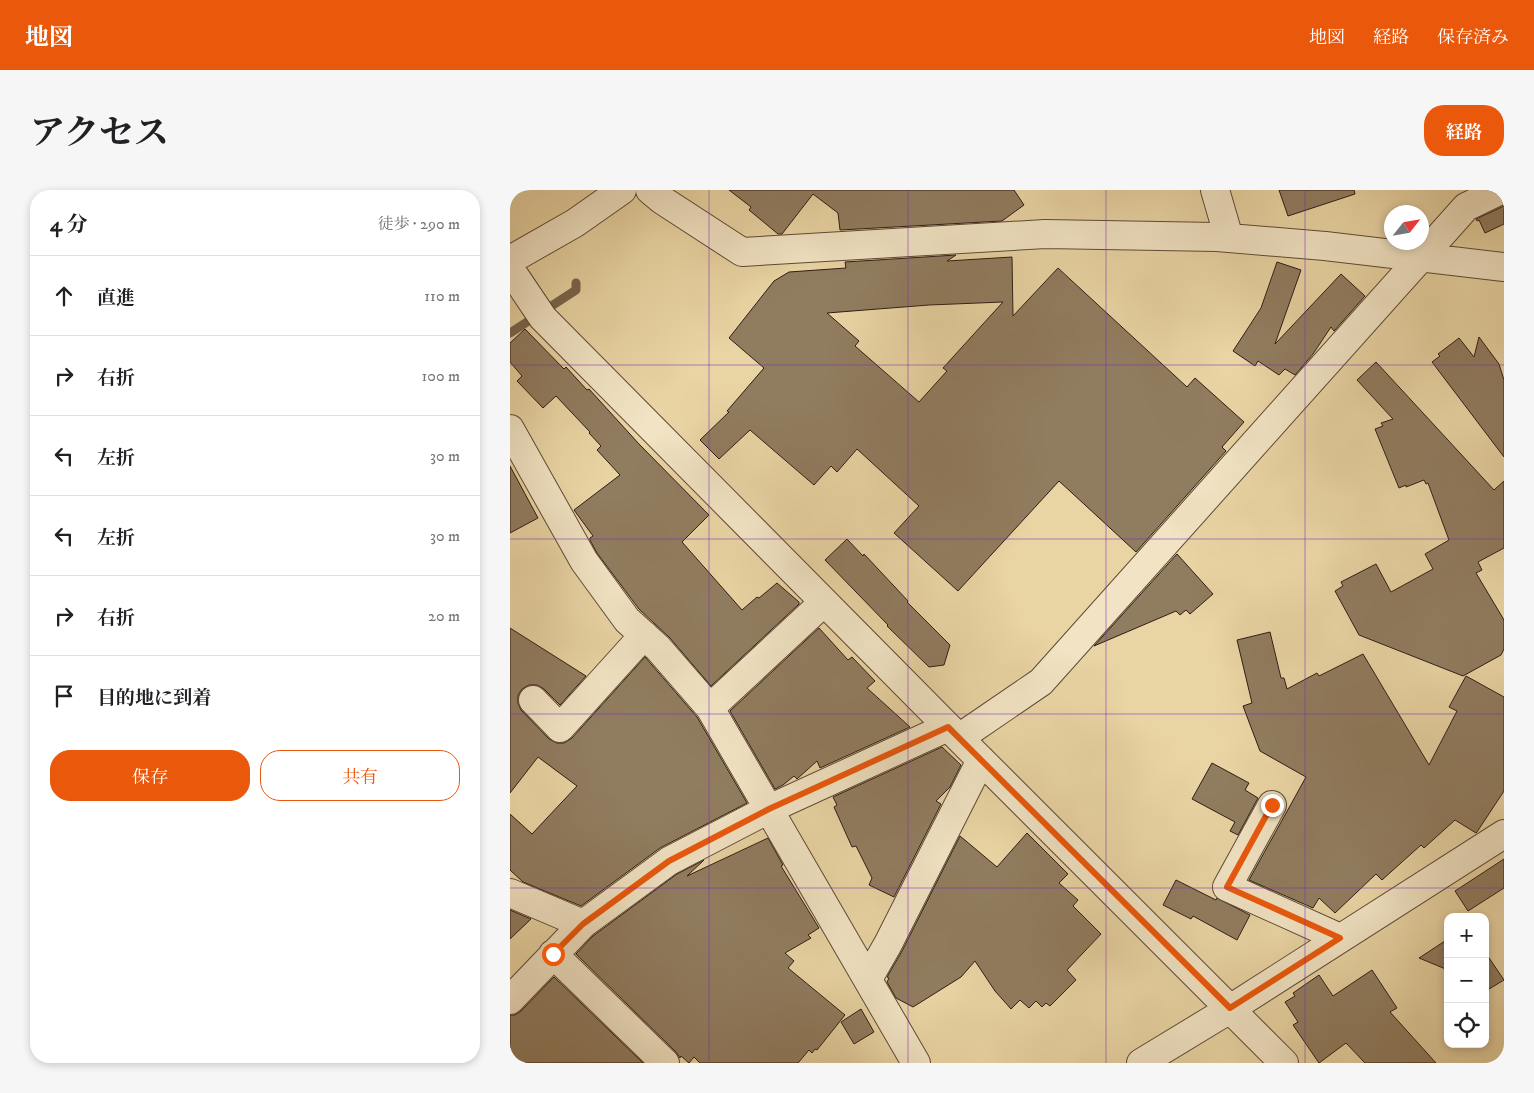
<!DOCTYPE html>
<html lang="ja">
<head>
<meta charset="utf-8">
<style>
  body { margin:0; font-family:"IM FELL DW Pica","Noto Serif JP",serif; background:#f6f6f6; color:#202124 }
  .controls { position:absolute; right:15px; bottom:15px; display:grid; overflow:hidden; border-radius:10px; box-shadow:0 2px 8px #0003 }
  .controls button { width:45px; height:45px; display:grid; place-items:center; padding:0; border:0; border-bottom:1px solid #e0e0e0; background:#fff; color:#202124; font:25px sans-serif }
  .compass { position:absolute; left:874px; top:15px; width:45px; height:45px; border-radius:50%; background:#fff; box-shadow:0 2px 8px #0003; rotate:59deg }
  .stop { position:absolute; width:15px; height:15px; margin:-11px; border:4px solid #ea580c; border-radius:50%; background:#fff }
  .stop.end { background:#ea580c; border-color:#fff; box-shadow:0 1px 5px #0008 }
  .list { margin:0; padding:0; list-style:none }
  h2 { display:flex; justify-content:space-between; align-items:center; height:65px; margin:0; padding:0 20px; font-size:21px }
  h2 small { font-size:16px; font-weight:400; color:#757577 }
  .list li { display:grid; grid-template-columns:32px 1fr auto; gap:15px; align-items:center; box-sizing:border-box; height:80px; padding:0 20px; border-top:1px solid #e0e0e0 }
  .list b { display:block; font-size:19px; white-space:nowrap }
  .list em { font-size:16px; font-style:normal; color:#757577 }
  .actions { display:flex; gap:10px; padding:15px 20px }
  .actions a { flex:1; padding:11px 0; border:1px solid #ea580c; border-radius:20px; text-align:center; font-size:18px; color:#ea580c }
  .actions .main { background:#ea580c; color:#fff }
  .icon { flex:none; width:28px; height:28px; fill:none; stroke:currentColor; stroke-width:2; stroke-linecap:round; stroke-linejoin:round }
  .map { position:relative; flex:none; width:994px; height:873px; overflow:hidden; border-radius:20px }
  header { display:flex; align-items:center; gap:30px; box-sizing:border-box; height:70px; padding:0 25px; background:#ea580c; color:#fff }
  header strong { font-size:24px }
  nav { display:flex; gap:28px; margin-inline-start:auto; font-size:18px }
  .intro { display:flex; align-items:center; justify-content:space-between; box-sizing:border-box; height:120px; padding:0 30px }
  h1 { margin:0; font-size:35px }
  .button { padding:12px 22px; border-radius:20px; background:#ea580c; color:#fff; font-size:18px; font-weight:700 }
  main { display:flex; gap:30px; padding:0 30px }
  aside { flex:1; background:#fff; border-radius:20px; box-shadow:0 2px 8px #0003 }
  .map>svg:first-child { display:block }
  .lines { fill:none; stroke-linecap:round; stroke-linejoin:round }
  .stream { stroke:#79654d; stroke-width:9 }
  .building { fill:#907c5f; stroke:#301c15; fill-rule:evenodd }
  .minor-casing { stroke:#5e4a38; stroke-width:30 }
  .minor { stroke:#f1e3c3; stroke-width:28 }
  .route { stroke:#ea580c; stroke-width:6 }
  .grid { fill:none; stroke:#7b2cbf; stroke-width:1; stroke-opacity:0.55 }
</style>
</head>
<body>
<header>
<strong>地図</strong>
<nav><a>地図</a><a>経路</a><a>保存済み</a></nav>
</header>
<div class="intro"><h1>アクセス</h1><a class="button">経路</a></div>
<main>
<aside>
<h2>4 分<small>徒歩 · 290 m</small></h2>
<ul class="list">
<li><svg class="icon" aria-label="ahead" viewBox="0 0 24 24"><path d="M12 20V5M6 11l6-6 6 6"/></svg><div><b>直進</b></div><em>110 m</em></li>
<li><svg class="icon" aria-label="right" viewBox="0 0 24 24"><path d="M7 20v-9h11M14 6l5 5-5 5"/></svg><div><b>右折</b></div><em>100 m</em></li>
<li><svg class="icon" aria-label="left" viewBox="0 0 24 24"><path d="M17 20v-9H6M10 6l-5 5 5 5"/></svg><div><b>左折</b></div><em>30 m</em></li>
<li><svg class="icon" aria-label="left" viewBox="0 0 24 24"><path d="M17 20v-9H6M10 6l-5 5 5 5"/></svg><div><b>左折</b></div><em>30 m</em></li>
<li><svg class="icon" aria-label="right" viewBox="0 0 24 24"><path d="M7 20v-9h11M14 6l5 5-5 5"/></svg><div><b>右折</b></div><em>20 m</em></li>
<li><svg class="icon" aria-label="arrive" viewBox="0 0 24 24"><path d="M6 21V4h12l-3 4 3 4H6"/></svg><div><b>目的地に到着</b></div></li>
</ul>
<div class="actions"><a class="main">保存</a><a>共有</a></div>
</aside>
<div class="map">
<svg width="994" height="873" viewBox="0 0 994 873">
  <rect width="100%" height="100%" fill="#e9d4a3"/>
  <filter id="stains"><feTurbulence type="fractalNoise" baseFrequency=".004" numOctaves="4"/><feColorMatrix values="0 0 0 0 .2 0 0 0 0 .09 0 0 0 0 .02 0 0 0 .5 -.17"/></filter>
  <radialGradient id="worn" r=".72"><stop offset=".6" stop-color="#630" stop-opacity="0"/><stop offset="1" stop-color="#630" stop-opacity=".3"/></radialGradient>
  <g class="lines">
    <path class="stream" d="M0 143 66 100V93"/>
  </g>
  <path class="building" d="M219 0H504L514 15 492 31 330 40 328 23 303 4 272 44H268L239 20 241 17Z
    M769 0H844L845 4 778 26Z
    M994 16V34L975 43 969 30 967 31 966 29Z
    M446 65 437 71 502 67 503 126 548 78 677 197 685 188 734 232 712 257 716 261 626 362 549 291 448 401 384 343 409 316 347 259 327 282 321 276 304 295 240 240 209 269 190 250 219 222 217 221 254 178 219 148 264 91 279 82 336 78 335 72ZM493 112 433 178 437 181 409 212 345 156 349 151 317 123 419 115Z
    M767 72 791 80 765 154 831 84 855 106 824 141 821 137 803 164 785 185 775 179 769 185 748 171 745 176 723 161 751 118Z
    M15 139 54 179 56 177 77 200 79 199 129 254 199 325 172 352 232 420 247 407 249 408 267 393 289 412V414L201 496 160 448 129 419 87 363 80 350V348L83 346 64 320 110 285 87 260 91 256 79 243 80 242 46 206 33 218 7 191 12 186 0 172V153Z
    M969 147 989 174 994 190V267L922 172 930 166 928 164 949 148 964 167Z
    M866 172 984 300 994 291V358L968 372 972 380 966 383 994 430V459L991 465 953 486 849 445 825 401 833 396 831 392 866 374 881 402 923 379 915 364 939 350 918 293 916 294 914 290 896 297V295L889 298 865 239 873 236 871 233 883 229 847 190Z
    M0 276 28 328 0 343Z
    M337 349 353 366 354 364 398 411 397 412 440 455 434 475 419 477 377 436 378 435 315 370Z
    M667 364 703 404 680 424 676 420 670 425 666 421 584 456Z
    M0 438 76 486 50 515 34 499 27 495H19L12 499 8 505V513L11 520 39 549 47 553H54L62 548 135 467 187 527 237 613 150 658 71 716 13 692 0 680V624L22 644 67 596 28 567 0 603Z
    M309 438 338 470 342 467 365 491 357 498 400 537 310 578 307 571 287 589 284 586 273 595 265 599 220 521Z
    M760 442 771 488H774L777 499 807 483 809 486 853 464 919 575 947 521 939 517 956 486 994 507V601L967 642 966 643 945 630 914 658 911 655 872 690 866 684 825 723 809 708 803 718 739 690 796 587 750 561 733 516 742 513 727 450Z
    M432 557 451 575 440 597 426 611 431 614 384 707 359 695 362 688 346 656 342 657 324 617 327 615 323 607Z
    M702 573 739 593 735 600 748 608 728 645 720 641 725 632 682 609Z
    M517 643 558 684 549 693 568 710 563 716 591 744 557 780 566 790 540 816 536 813 532 817 526 811 519 818 510 810 501 819 485 801 465 771 451 787 403 817 386 808 377 792 379 788 377 787 392 761 450 646 487 677Z
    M258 648 273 675 271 676 309 738 298 745 301 748 275 763 284 771 278 778 335 825 307 860 305 859 302 863 299 860 288 873H190L184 867 179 873 171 866 170 868 166 862 66 764 83 746 167 684 194 670 177 686Z
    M994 669V698L958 721 945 701Z
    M666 690 706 710 707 708 740 725 727 750 683 726 681 729 653 715Z
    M0 720 21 729 0 749Z
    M938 749V780L909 768Z
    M975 762 994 790 979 799 975 797Z
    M862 780 887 818 880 822 926 873H855L836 853 809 873 783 835 788 832 775 812 785 806 783 803 809 785 823 806Z
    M44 787 133 873H0V825H5L11 821Z
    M351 819 364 842 344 854 331 832Z"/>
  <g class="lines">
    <defs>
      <path id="minor" d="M140 0 152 10 232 62 535 44 707 47 815 56 994 77
        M705 0 719 48
        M0 70 65 33 112 0
        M0 79 33 128 449 548 774 873
        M0 239 74 371 117 430 148 458 200 518 406 873
        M23 510 50 538 134 445
        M200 518 314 412
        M449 548 531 492 956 17 991 0
        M762 615 717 697 830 748
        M0 703 73 734
        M43 764 155 873
        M358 789 378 754 471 570
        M0 810 73 734 159 671 259 619 438 537
        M631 873 720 819 994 644"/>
    </defs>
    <use href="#minor" class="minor-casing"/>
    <use href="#minor" class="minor"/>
  </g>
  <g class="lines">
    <path class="route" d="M43 764 73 734 159 671 259 619 438 537 720 818 830 748 717 697 762 615"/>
  </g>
  <path class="grid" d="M199 0V873M398 0V873M596 0V873M795 0V873M0 175H994M0 349H994M0 524H994M0 698H994"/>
  <rect width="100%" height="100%" filter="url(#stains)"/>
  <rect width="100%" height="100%" fill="url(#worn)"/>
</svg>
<div class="controls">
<button>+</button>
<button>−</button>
<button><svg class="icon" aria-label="locate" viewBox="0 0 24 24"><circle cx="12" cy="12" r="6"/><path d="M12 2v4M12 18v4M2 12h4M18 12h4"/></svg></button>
</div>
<svg class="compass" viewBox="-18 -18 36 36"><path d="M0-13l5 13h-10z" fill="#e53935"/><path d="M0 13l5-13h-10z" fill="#757577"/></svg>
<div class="stop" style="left:43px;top:764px"></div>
<div class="stop end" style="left:762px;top:615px"></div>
</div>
</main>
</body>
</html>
